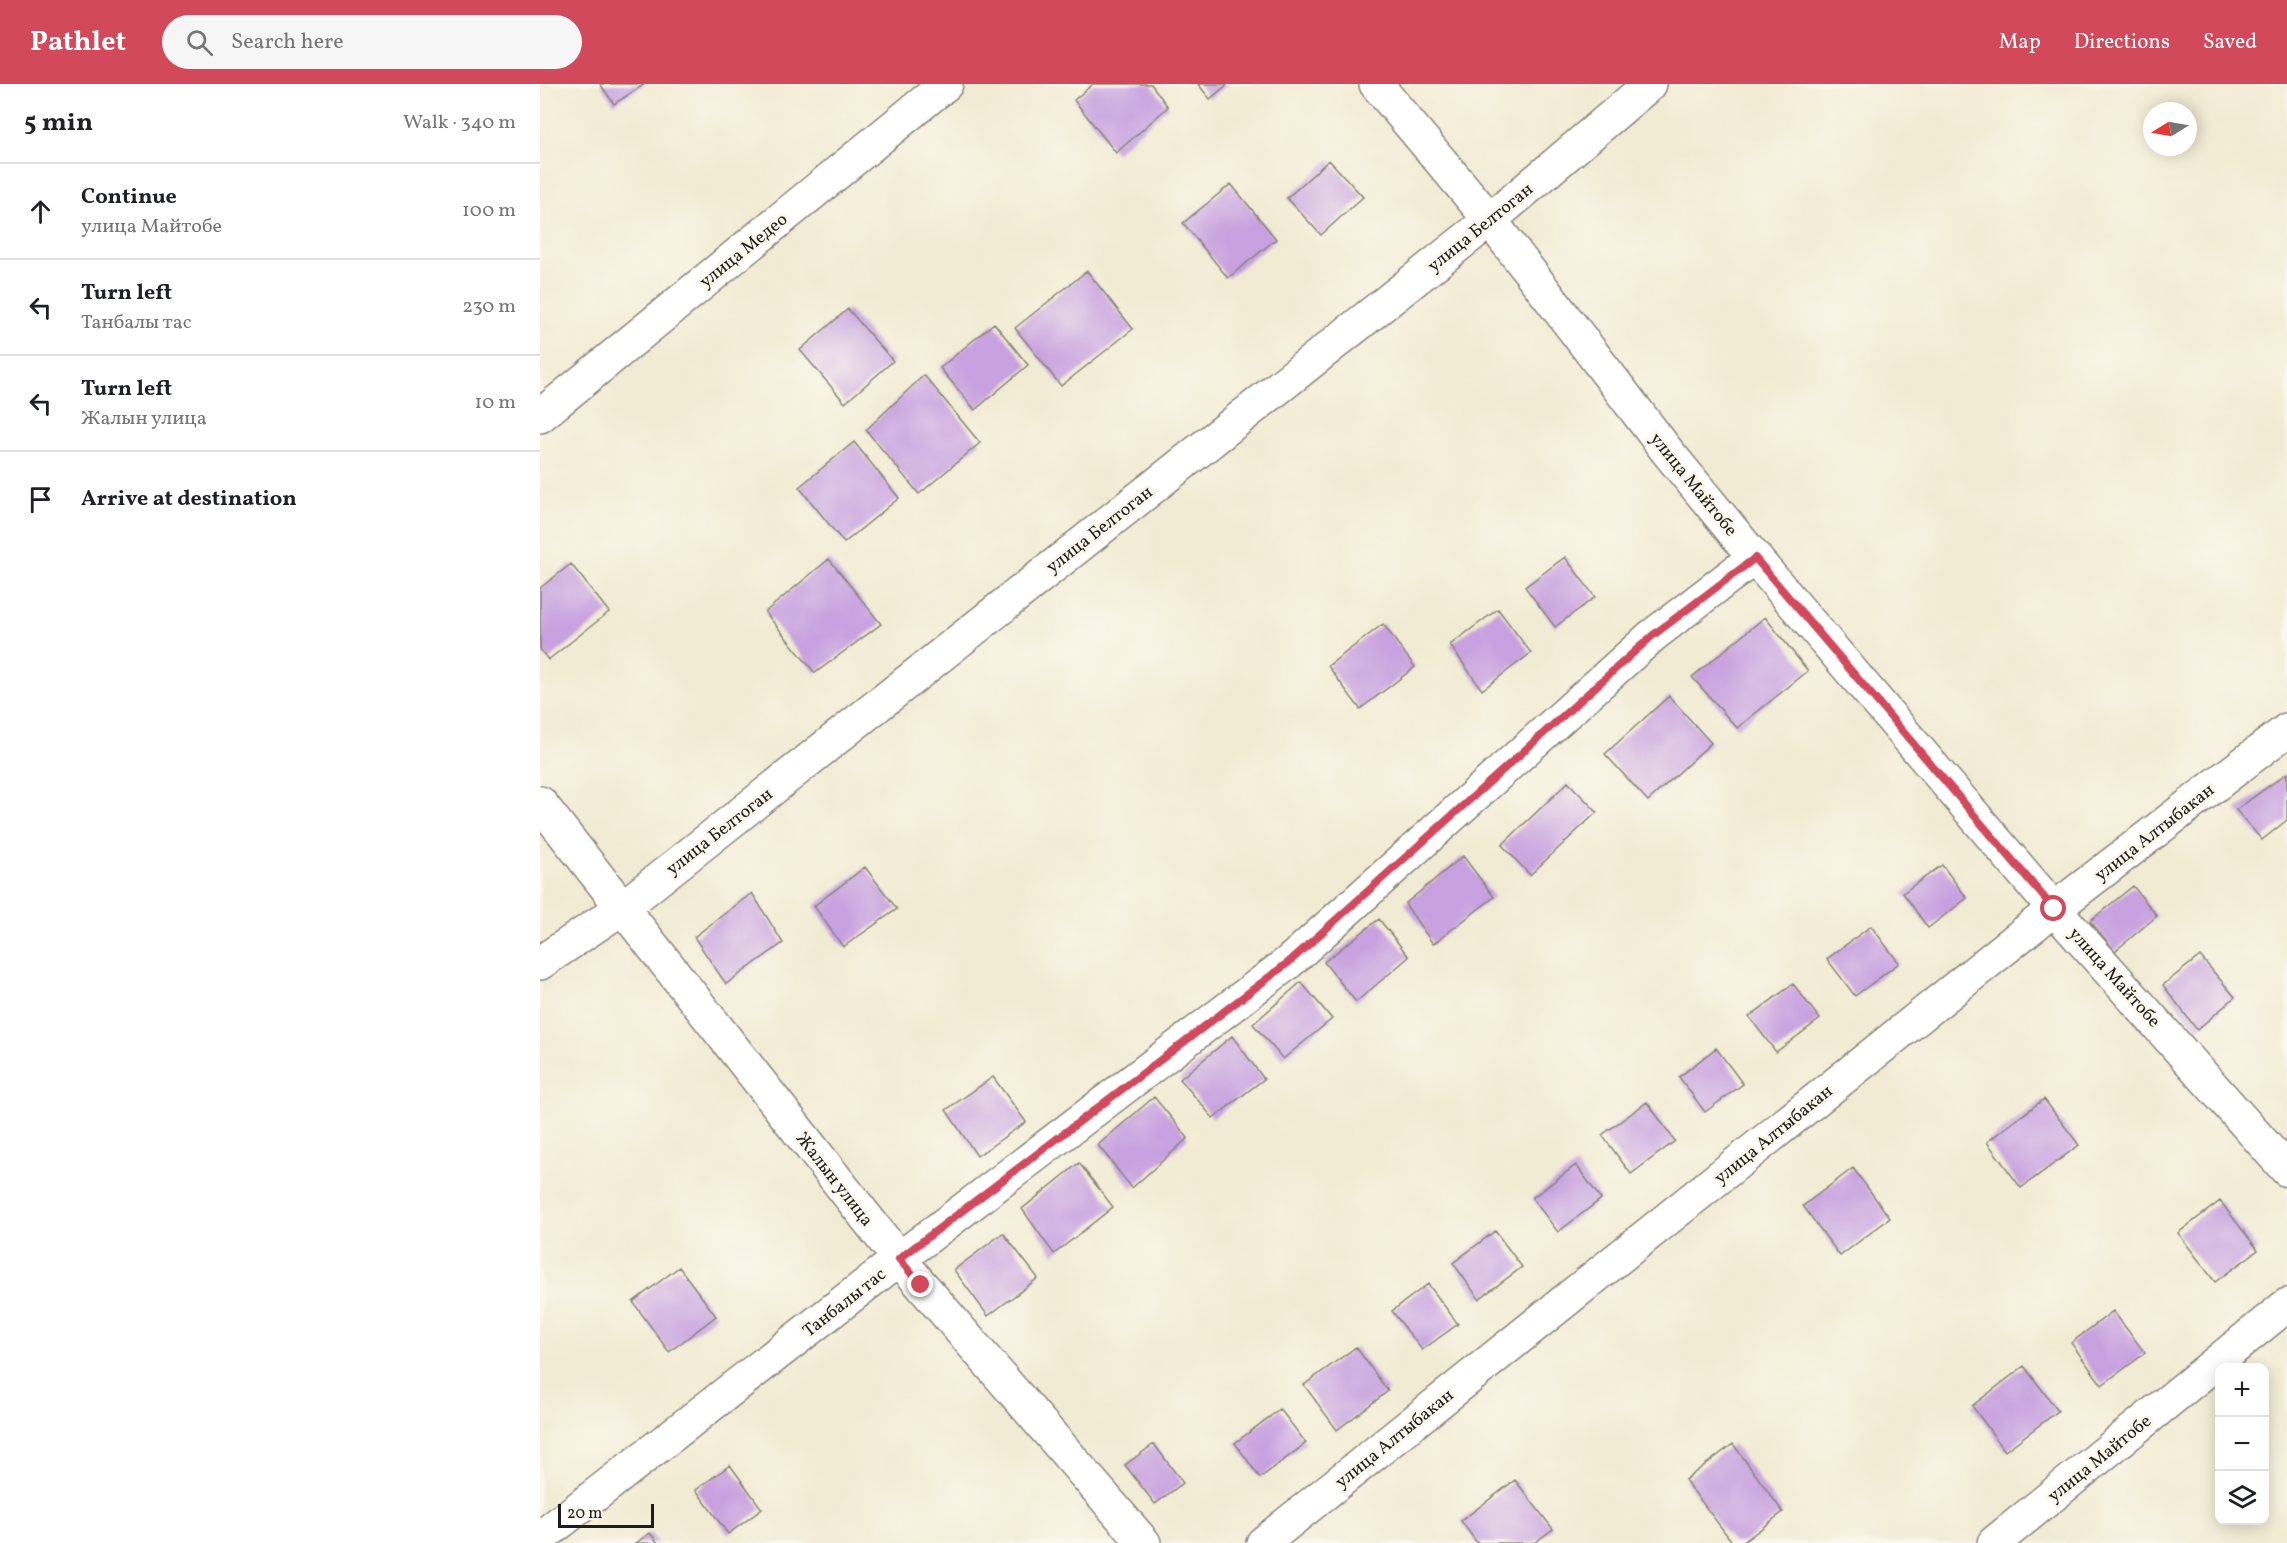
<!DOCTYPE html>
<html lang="en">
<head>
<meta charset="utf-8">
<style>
  body { margin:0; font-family:Vollkorn,serif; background:#f6f6f6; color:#202124 }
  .controls { position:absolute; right:18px; bottom:18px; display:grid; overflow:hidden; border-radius:12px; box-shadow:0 3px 15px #0003 }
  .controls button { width:54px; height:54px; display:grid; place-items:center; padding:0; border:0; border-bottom:2px solid #e0e0e0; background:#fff; color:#202124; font:30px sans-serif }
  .compass { position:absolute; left:1603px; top:18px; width:54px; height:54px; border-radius:50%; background:#fff; box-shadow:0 3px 15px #0003; rotate:259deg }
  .scale { position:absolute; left:18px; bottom:15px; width:96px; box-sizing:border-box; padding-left:6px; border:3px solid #1c1c1c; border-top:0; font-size:16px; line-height:21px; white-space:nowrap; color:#1c1c1c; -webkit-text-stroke:4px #fbf7ec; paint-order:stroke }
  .stop { position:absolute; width:18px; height:18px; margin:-14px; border:4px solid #d1495b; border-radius:50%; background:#fff }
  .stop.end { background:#d1495b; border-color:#fff; box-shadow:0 2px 6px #0008 }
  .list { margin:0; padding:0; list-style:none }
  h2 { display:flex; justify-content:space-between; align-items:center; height:78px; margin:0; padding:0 24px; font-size:26px }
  h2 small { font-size:20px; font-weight:400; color:#757577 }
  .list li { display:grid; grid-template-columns:39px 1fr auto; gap:18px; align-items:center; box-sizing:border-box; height:96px; padding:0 24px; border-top:2px solid #e0e0e0 }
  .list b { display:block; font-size:22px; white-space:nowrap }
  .list p { margin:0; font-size:20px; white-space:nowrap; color:#757577 }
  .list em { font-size:20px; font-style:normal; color:#757577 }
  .icon { flex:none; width:33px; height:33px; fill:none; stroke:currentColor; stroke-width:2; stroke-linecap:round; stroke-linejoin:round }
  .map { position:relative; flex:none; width:1747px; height:1459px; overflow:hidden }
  header { display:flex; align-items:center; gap:36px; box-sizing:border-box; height:84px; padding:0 30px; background:#d1495b; color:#fff }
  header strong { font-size:28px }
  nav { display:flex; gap:33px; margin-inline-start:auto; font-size:21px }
  .search { width:420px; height:54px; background:#f6f6f6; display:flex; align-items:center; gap:15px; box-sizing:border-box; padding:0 21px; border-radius:33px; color:#757577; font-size:22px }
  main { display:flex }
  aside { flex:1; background:#fff }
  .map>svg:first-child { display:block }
  .building { fill:#c7a1e0 }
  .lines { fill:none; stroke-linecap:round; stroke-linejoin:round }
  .minor-casing { stroke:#878478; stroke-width:36 }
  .minor { stroke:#fff; stroke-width:33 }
  .route { stroke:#d1495b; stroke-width:8 }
  .labels { text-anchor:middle; stroke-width:6; stroke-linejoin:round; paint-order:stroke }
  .street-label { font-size:18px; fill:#1c1c1c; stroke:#fbf7ec }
</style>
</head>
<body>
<header>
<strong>Pathlet</strong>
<div class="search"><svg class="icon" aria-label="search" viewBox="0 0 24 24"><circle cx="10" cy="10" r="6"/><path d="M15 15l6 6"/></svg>Search here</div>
<nav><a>Map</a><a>Directions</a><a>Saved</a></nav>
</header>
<main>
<aside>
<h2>5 min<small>Walk · 340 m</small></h2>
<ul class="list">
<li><svg class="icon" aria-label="ahead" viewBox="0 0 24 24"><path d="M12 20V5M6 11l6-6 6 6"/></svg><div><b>Continue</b><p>улица Майтобе</p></div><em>100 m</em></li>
<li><svg class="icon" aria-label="left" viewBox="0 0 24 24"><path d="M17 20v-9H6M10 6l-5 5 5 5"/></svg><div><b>Turn left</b><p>Танбалы тас</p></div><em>230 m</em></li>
<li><svg class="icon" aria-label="left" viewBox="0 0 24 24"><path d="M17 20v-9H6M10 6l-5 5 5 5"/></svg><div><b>Turn left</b><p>Жалын улица</p></div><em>10 m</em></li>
<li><svg class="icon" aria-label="arrive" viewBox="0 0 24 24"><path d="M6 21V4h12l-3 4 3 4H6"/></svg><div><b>Arrive at destination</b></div></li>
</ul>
</aside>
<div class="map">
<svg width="1747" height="1459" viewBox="0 0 1747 1459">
  <rect width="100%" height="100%" fill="#fbf7ec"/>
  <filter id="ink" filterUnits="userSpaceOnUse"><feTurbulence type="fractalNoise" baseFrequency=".0167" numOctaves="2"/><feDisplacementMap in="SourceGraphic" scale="12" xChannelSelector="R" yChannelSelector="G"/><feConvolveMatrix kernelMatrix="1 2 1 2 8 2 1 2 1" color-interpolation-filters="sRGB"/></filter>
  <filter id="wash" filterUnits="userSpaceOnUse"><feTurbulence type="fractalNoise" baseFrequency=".008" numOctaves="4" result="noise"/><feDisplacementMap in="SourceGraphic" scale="24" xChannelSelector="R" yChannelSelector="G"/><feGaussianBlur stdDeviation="1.35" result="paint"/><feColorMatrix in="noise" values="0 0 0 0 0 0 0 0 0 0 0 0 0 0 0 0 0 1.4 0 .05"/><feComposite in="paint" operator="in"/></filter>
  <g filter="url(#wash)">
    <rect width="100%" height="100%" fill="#f2ebd3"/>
    <g id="blocks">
      <path class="building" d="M60 0H105L74 20Z
        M553 0H611L628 23 576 69 534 16Z
        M658 0H688L670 15Z
        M789 76 823 113 781 151 747 114Z
        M691 100 736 155 688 194 643 139Z
        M547 187 593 245 521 302 475 244Z
        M308 225 353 277 305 319 260 266Z
        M454 239 488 281 435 326 400 284Z
        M384 291 440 359 379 410 326 346Z
        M314 358 359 414 304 459 259 403Z
        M1025 473 1055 513 1015 543 985 503Z
        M289 475 341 540 275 589 225 528Z
        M31 480 69 528 8 576 0 565V504Z
        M958 525 991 569 942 606 910 561Z
        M1225 533 1268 587 1197 644 1152 593Z
        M843 540 875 583 820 625 788 582Z
        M1129 612 1171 659 1108 717 1065 670Z
        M1747 689V736L1722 756 1696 726Z
        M1028 698 1057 728 990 791 962 761Z
        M923 772 954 813 893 860 865 820Z
        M1402 781 1427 814 1388 844 1363 809Z
        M325 783 357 825 303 863 274 822Z
        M1593 802 1617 832 1575 867 1550 837Z
        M212 809 243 859 186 900 154 853Z
        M839 835 869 873 816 918 784 878Z
        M1331 842 1359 879 1315 912 1287 875Z
        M1660 872 1695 913 1657 946 1623 901Z
        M761 898 792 935 743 975 713 940Z
        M1253 900 1280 935 1236 968 1209 933Z
        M692 952 724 995 673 1034 640 995Z
        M1176 964 1203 1000 1165 1028 1139 993Z
        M453 993 486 1038 437 1072 406 1026Z
        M614 1013 648 1054 592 1104 558 1061Z
        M1504 1015 1539 1061 1481 1104 1447 1058Z
        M1107 1018 1135 1057 1091 1090 1062 1051Z
        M539 1079 573 1123 514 1170 482 1125Z
        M1036 1081 1061 1115 1018 1148 992 1114Z
        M1313 1084 1350 1134 1300 1172 1263 1122Z
        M1680 1117 1718 1166 1675 1198 1638 1149Z
        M955 1147 982 1183 939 1215 913 1179Z
        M463 1149 498 1194 448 1232 414 1186Z
        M139 1183 176 1232 129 1268 93 1218Z
        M888 1200 918 1240 882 1266 852 1227Z
        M1573 1227 1605 1269 1562 1301 1531 1259Z
        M816 1263 848 1307 797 1346 764 1301Z
        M1484 1282 1518 1327 1465 1367 1432 1322Z
        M740 1325 766 1359 720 1394 695 1359Z
        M614 1360 643 1399 615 1420 585 1381Z
        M1193 1360 1243 1428 1202 1459H1193L1145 1396Z
        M190 1381 222 1425 188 1450 156 1406Z
        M975 1396 1013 1445 994 1459H937L921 1437Z
        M110 1449 118 1459H96Z"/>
    </g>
  </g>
  <g filter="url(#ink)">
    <use href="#blocks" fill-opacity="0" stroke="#878478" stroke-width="1.5"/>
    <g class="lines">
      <defs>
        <path id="minor" d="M836 0 950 136 1127 367 1214 473 1514 825 1747 1086
          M0 332 406 0
          M0 719 359 1175 604 1459
          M0 879 82 824 950 136 1110 0
          M0 1454 359 1175 749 878 1112 552 1215 473
          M723 1459 1514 825 1747 646
          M1454 1459 1747 1221"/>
      </defs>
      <use href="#minor" class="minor-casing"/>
      <use href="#minor" class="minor"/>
    </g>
  </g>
  <g class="lines" filter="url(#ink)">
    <path class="route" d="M381 1201 359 1175 749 878 1112 552 1215 474 1514 825"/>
  </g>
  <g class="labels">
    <g class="street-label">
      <text transform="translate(940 143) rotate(-39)" y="6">улица Белтоган</text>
      <text transform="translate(203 166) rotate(-39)" y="6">улица Медео</text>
      <text transform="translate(1154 400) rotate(51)" y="6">улица Майтобе</text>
      <text transform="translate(559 445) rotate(-38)" y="6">улица Белтоган</text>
      <text transform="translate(179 747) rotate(-38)" y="6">улица Белтоган</text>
      <text transform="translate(1614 748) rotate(-38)" y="6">улица Алтыбакан</text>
      <text transform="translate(1575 893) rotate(48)" y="6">улица Майтобе</text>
      <text transform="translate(1233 1050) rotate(-39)" y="6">улица Алтыбакан</text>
      <text transform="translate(295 1095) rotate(52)" y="6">Жалын улица</text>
      <text transform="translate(304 1218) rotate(-38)" y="6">Танбалы тас</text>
      <text transform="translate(854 1354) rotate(-39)" y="6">улица Алтыбакан</text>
      <text transform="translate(1559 1374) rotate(-39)" y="6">улица Майтобе</text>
    </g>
  </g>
</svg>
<div class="controls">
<button>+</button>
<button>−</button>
<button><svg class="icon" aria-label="layers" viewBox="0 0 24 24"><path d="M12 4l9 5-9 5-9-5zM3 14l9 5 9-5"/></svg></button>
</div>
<svg class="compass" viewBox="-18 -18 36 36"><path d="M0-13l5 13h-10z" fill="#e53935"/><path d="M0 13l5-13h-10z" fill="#757577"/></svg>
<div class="scale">20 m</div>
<div class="stop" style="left:1514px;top:825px"></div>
<div class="stop end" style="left:381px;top:1201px"></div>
</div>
</main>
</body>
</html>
